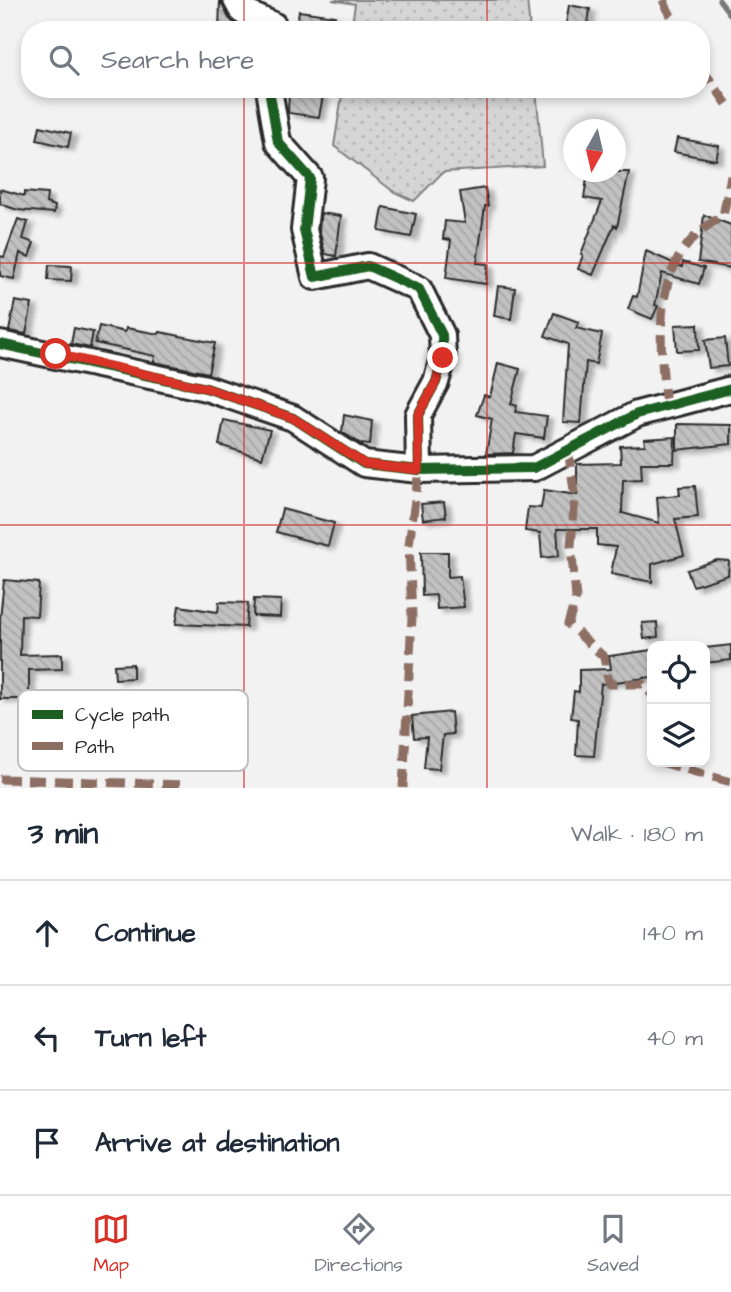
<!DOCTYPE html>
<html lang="en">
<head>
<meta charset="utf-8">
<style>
  body { margin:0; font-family:"Architects Daughter",sans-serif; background:#f2f2f3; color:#1f2937 }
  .controls { position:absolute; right:21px; bottom:21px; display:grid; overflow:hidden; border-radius:14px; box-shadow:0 4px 10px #0003 }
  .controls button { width:63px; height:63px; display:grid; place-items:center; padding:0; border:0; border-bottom:2px solid #e0e1e3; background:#fff; color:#1f2937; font:35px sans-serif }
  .compass { position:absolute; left:563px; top:119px; width:63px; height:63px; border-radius:50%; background:#fff; box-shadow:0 4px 10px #0003; rotate:188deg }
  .stop { position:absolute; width:21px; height:21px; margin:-16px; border:5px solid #d93025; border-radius:50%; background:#fff }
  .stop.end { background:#d93025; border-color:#fff; box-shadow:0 2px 7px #0008 }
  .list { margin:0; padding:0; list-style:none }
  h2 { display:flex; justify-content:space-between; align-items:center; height:91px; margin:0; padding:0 28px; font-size:30px }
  h2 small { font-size:23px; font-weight:400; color:#747a83 }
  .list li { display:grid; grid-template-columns:46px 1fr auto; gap:21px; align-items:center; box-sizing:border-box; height:105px; padding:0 28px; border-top:2px solid #e0e1e3 }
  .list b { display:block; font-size:26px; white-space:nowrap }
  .list em { font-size:23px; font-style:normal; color:#747a83 }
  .icon { flex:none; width:38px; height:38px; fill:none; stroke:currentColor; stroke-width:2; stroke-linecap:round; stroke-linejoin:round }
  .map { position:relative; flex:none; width:731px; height:788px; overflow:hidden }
  .search { position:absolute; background:#fff; box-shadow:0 4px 10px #0003; left:21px; right:21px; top:21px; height:77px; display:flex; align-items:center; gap:18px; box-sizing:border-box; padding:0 24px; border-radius:28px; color:#747a83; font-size:26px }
  .sheet { height:406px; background:#fff }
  nav { display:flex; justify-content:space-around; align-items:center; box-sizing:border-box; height:98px; border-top:2px solid #e0e1e3; background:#fff; font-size:19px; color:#747a83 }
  nav a { display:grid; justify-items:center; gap:4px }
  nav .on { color:#d93025 }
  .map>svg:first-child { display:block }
  .grass { fill:url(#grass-dots); stroke:#808080; stroke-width:2 }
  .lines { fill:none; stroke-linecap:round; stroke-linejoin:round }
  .stream { stroke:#787878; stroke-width:5 }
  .building { fill:url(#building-back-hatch); stroke:#2b2b2b; stroke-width:2; filter:url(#shadow) }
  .minor-casing { stroke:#2b2b2b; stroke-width:30 }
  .minor { stroke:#fff; stroke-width:24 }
  .quiet { stroke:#8d6e63; stroke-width:9; stroke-dasharray:18 9; stroke-linecap:butt }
  .cycleway-casing { stroke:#fff; stroke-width:15 }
  .cycleway { stroke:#1b5e20; stroke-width:10 }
  .route { stroke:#d93025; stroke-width:9 }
  .grid { fill:none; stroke:#d62828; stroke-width:2; stroke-opacity:0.55 }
  .key { fill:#fff; stroke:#bfbfbf; stroke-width:2 }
  .key-label { font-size:19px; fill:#2b2b2b }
</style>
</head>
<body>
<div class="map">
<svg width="731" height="788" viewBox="0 0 731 788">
  <defs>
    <pattern id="grass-dots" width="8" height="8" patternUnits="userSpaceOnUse" patternTransform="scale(1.75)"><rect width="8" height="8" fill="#d5d5d5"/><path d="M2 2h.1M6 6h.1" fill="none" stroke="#b7b7b7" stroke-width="1.8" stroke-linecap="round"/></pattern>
    <pattern id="building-back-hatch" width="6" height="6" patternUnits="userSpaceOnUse" patternTransform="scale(1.75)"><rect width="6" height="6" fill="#c1c1c1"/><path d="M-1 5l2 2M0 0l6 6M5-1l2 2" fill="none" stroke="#a6a6a6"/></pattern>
    <filter id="shadow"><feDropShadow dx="6" dy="3.5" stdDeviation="2" flood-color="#0004"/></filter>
  </defs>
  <rect width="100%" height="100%" fill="#f2f2f2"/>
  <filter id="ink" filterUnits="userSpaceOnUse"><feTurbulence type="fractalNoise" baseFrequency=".0143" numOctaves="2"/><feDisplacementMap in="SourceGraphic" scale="14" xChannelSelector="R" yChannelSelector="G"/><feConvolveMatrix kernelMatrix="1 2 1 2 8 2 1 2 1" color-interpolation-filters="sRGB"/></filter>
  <g filter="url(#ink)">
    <path class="grass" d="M332 0H527L530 30H351L355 4Z
      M343 89H536L543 166 443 172 414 201 394 192 334 146Z"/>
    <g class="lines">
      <path class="stream" d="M719 0 731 16"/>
    </g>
    <path class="building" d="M220 0 229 18 240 27V30H219Z
      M569 5 590 9 587 30H565Z
      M299 11 335 16 333 30H296Z
      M289 90 323 96 319 117 288 113Z
      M40 126 71 133 68 147 37 140Z
      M677 138 719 146 716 160 674 152Z
      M588 172H629L617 227 614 225 593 275 578 269 583 255 581 254 602 201 584 198Z
      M485 188 488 206H485L477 263 488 264 486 284 446 278 451 240 443 239 445 221 465 223 460 192Z
      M0 189 24 196V192L47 194 46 203 55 206 54 213 18 210 0 204Z
      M383 207 416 214 411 237 379 231Z
      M321 213 341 216 336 256 325 254 319 229Z
      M704 215 731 225V268L698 262Z
      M18 219 28 222 23 239 34 243 29 257 20 253 14 279 0 276V256L4 257Z
      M646 251 682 267 683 262 704 268 699 284 662 273 655 305 658 306 652 319 628 309 633 296 637 297Z
      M49 265 72 266 71 281 48 280Z
      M498 286 515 288 511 319 494 316Z
      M15 301 32 304 26 334 9 331Z
      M554 313 579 322 576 328 602 334 596 364 586 362 581 423 563 422 568 344 545 336Z
      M698 324 699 350 677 351 675 325Z
      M99 326 125 332 126 328 159 334 160 332 215 343 208 373 154 362 155 356 95 343Z
      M74 328 93 332 90 348 71 344Z
      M725 338 728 366 709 368 705 340Z
      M498 363 520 369 511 404 517 406 515 412 547 416 544 438 516 434 513 453 486 454 492 419 477 415 484 395 490 397Z
      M344 415 372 421 370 445 361 444 342 432Z
      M224 420 270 430 262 458 219 445Z
      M677 424 731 425V444L677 450Z
      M675 437 674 463H641L642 479 623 480 622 513 659 523 657 497 680 495 679 487 695 486 698 517 675 519 684 555 652 564V582L611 574 616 547 597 545V529H557L559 556 542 558 540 533 525 531 528 507 541 508 544 490 577 495V464L621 463 620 446 645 445 644 439Z
      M444 502 446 517 423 520 421 504Z
      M282 509 334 523 328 546 276 532Z
      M421 552H448V577L460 576 464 607 437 609 436 595 422 596Z
      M717 560 729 561 728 575 693 586 687 570Z
      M4 580 39 583 37 616 21 615 20 655 62 654V669L29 670V699H0V619Z
      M254 599 281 600 280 617 253 616Z
      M219 602 248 603 246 627 176 624 179 606 218 612Z
      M657 622 658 637 644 639 642 623Z
      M731 645V660L705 663V648Z
      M652 650V677L601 684 594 756 576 755 578 719 571 718 574 691 579 692V670L611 669 609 656Z
      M133 664V678L115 679 114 665Z
      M451 712 453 734 443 735 439 769 424 768 427 737 414 738 412 716Z"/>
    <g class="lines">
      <defs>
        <path id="minor" d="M236 0 242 11 273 25V30
          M269 89 278 142 310 178 304 230 315 277 368 266 419 289 442 335 443 358 436 382 418 415 419 470
          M0 344 206 388 293 418 364 464 419 470 534 468 637 414 731 389"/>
      </defs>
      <use href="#minor" class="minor-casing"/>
      <use href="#minor" class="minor"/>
      <path class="quiet" d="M663 0 678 30
        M701 67 731 110
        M666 406C659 336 649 255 723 216L731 176
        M568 449 575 497 571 546 576 598 568 624 604 657 609 684H643L652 695
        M661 762 731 782
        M0 779 186 785V788
        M403 788 412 617 409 545 419 470"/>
      <defs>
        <path id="cycleway" d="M269 89 278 142 310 178 304 230 315 277 368 266 419 289 442 335 443 358 436 382 418 415 419 470
          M0 344 206 388 293 418 364 464 419 470 534 468 637 414 731 389"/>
      </defs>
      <use href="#cycleway" class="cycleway-casing"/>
      <use href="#cycleway" class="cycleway"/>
    </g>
  </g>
  <g class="lines" filter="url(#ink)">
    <path class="route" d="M56 354 206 388 293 418 365 464 419 470 418 415 436 382 443 358"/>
  </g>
  <path class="grid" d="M244 0V30M487 0V30M244 89V788M487 89V788M0 263H731M0 525H731"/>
  <rect x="18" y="690" width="230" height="81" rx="10" class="key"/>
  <rect x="32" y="710" width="31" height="9" fill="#1b5e20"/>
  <rect x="32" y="742" width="31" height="8" fill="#8d6e63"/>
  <g class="key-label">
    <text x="75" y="721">Cycle path</text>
    <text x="75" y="753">Path</text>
  </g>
</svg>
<div class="controls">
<button><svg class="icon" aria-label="locate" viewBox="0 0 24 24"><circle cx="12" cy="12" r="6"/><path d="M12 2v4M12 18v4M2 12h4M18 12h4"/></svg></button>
<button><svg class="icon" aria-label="layers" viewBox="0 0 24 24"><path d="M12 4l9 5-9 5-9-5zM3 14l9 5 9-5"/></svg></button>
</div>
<svg class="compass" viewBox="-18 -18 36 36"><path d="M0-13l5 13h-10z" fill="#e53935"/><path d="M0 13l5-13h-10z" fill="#747a83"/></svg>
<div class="stop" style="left:56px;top:354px"></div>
<div class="stop end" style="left:443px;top:358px"></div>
<div class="search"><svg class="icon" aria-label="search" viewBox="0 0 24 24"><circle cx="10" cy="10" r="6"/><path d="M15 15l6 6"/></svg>Search here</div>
</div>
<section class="sheet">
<h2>3 min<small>Walk · 180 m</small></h2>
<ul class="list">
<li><svg class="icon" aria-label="ahead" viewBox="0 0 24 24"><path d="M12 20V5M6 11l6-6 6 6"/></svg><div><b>Continue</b></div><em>140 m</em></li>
<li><svg class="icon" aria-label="left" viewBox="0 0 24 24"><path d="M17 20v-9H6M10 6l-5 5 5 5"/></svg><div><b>Turn left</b></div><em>40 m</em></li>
<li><svg class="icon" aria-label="arrive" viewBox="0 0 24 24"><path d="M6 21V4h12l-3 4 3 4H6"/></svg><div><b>Arrive at destination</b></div></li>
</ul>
</section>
<nav>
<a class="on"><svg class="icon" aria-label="map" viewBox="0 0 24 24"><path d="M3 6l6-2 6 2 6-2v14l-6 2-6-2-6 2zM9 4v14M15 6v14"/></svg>Map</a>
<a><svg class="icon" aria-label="directions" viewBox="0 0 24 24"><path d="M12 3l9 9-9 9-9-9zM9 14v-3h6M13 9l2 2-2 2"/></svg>Directions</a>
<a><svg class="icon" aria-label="saved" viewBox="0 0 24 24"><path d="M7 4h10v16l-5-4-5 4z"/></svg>Saved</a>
</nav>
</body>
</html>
